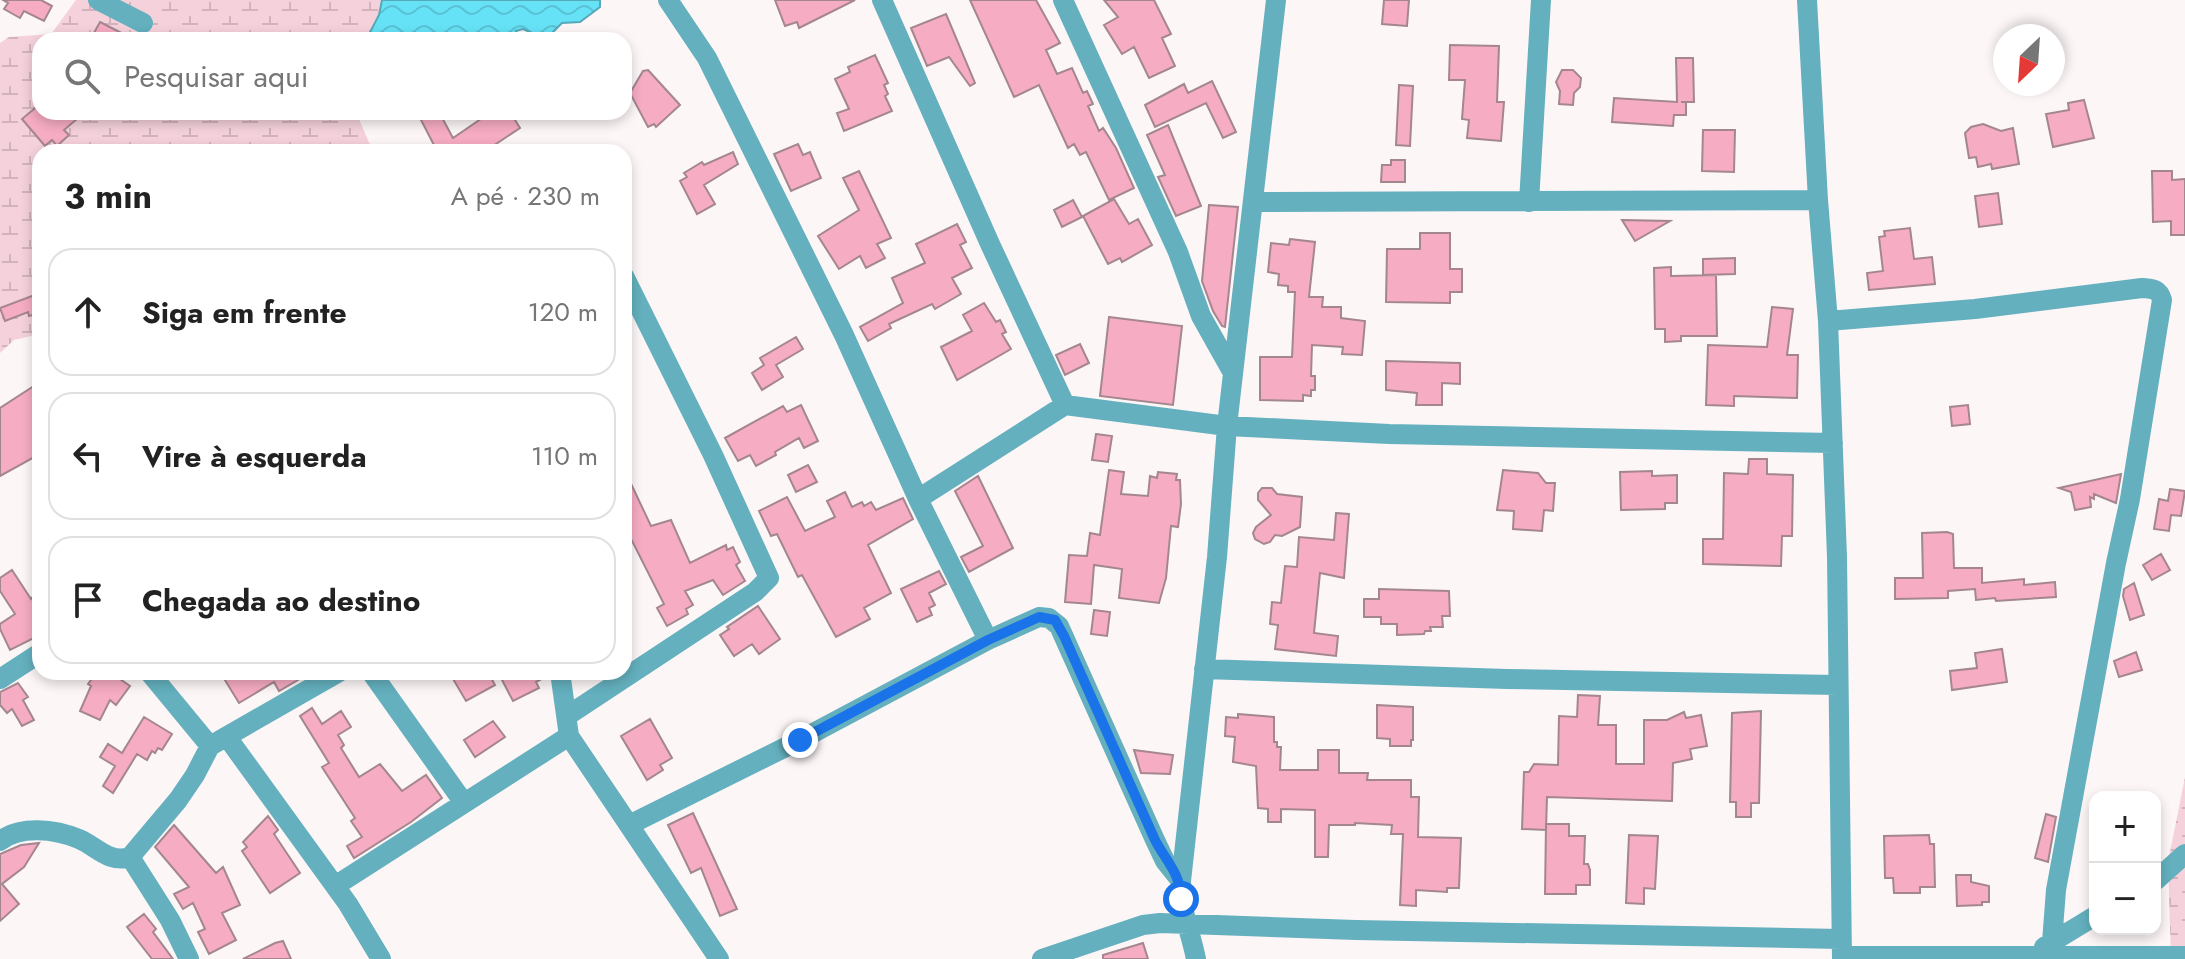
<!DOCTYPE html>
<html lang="pt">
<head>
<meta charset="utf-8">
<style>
  body { margin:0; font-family:Jost,sans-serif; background:#f6f6f6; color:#222 }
  .controls { position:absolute; right:24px; bottom:24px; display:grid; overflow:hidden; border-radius:16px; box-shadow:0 4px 12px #0003 }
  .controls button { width:72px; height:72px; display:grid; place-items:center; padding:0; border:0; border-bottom:2px solid #e0e0e0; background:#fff; color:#222; font:40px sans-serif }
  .compass { position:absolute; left:1993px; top:24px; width:72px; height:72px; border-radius:50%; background:#fff; box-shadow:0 4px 12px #0003; rotate:205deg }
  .stop { position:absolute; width:24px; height:24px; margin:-18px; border:6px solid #1a73e8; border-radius:50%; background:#fff }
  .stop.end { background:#1a73e8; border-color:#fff; box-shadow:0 2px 8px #0008 }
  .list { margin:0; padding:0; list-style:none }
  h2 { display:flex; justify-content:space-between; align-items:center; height:104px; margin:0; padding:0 32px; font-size:34px }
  h2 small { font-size:26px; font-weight:400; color:#767676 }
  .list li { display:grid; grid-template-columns:52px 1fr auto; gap:24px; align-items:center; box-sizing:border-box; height:128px; margin:0 16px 16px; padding:0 16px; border:2px solid #e0e0e0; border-radius:24px }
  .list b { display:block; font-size:30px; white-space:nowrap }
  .list em { font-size:26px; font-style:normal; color:#767676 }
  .icon { flex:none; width:44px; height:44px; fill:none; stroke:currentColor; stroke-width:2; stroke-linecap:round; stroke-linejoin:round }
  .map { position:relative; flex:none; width:2185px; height:959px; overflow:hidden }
  .search { position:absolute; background:#fff; box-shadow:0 4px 12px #0003; left:32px; top:32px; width:600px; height:88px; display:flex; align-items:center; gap:20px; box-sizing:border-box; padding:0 28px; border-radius:24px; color:#767676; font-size:30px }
  .panel { position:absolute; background:#fff; box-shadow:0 4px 12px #0003; left:32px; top:144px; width:600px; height:536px; border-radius:24px }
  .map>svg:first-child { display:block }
  .wetland { fill:url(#wetland-marsh) }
  .water { fill:url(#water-waves); stroke:#56a9b9; stroke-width:2 }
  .building { fill:#f6acc3; stroke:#a4868f; stroke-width:2 }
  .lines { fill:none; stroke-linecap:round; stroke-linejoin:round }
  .minor { stroke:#64b0be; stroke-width:20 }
  .route { stroke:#1a73e8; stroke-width:10 }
</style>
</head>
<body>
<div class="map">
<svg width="2185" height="959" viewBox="0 0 2185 959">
  <defs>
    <pattern id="wetland-marsh" width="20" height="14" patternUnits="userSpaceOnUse" patternTransform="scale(2)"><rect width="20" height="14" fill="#f5d1db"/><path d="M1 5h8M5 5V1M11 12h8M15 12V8" fill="none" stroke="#d2b3bc"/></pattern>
    <pattern id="water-waves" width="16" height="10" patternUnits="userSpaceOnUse" patternTransform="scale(2)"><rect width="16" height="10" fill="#66e2f7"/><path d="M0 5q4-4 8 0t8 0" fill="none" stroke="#59c2d4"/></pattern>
  </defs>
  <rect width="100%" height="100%" fill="#fdf6f7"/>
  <path class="wetland" d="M76 0H382L379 15 366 40H40V112H356L373 152H40V334L14 340 0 353V43L9 37 51 34Z
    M2185 777V959H2171L2168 862Z"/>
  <path class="water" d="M382 0H600V7L580 22 562 23 546 39 523 29 516 31 519 40H366L379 15Z"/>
  <path class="building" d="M3 0H41L52 6 44 21 24 11 20 18 4 9 8 3Z
    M775 0H855L799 28 797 22 785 26Z
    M970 0H1036L1060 43 1046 50 1057 74 1072 68 1083 93 1087 91 1093 104 1088 106 1099 131 1103 128 1116 148 1134 188 1109 200 1086 152 1080 155 1074 144 1068 148 1039 85 1014 97Z
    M1104 0H1154L1171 34 1162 38 1175 66 1149 78 1134 47 1122 54 1104 25 1118 17Z
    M1384 0H1409L1407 26 1382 24Z
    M946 14 975 83 970 86 949 57 927 66 911 28Z
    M100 22 135 40H106L94 33Z
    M1450 45 1499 46 1497 102H1504L1501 141 1467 138 1469 120 1462 119 1465 80H1449Z
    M875 55 888 83 884 85 888 94 885 96 892 111 844 131 837 113 849 109 835 79 850 72 848 67Z
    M1676 58H1693L1694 102H1681H1686V115H1674L1673 126 1612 122 1614 98 1677 102Z
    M648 70 680 105 656 127 654 124 648 127 630 93 643 71Z
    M1562 70H1573L1581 78 1580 87 1574 93 1573 105 1559 104 1560 91 1556 82Z
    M1212 81 1236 132 1223 138 1206 103 1155 127 1145 105 1184 84 1188 93Z
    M1399 85 1413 86 1410 146 1396 145Z
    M2084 100 2094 138 2053 147 2046 114 2069 110 2068 103Z
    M40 104V112H85L64 130 69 135 57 146 52 140 45 146 22 119Z
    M431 112H439L453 138 491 112H510L520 128 484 152H432L436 149 420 118Z
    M1983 124 2001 131 2013 128 2019 164 1992 169 1991 164 1978 167 1976 157 1969 158 1965 133 1971 127Z
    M1168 125 1201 206 1176 216 1158 177 1165 175 1147 135Z
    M1703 130H1735L1734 172 1702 171Z
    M798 144 803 155 810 152 821 178 791 191 774 154Z
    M733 152 738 164 704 185 715 204 697 214 680 181 687 177 684 173 702 162 704 165Z
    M1391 160H1405V182H1381L1382 165H1391Z
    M859 171 891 238 877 244 885 258 866 268 860 256 839 269 818 236 859 210 843 178Z
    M2152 171H2172V180L2185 179V235H2171V221L2153 222Z
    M1998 193 2002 224 1979 227 1975 196Z
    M1114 199 1129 224 1138 219 1152 245 1122 262 1120 258 1108 264 1083 216Z
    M1073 200 1082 217 1062 227 1054 210Z
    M1209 205 1238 207 1225 327 1222 326 1213 311 1202 281Z
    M1622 220 1670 221 1635 241Z
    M957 224 966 242 960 245 972 268 952 278 961 294 935 309 932 304 889 324 891 328 868 341 860 327 903 303 892 278 925 263 916 244Z
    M1910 228 1914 259 1932 257 1935 284 1869 290 1867 273 1883 271 1879 237 1885 236 1884 231Z
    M1420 233H1450V269H1462V292H1450V303L1386 302 1387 249H1420Z
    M1290 239 1315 242 1309 297H1323L1322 307H1341V318L1365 321 1362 355 1342 354 1343 347 1312 345 1311 376H1315V390H1311V396L1303 395V401L1260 400V357H1292L1295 292H1288V286L1278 285 1279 274 1268 272 1271 243 1289 245Z
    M1735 258V274L1703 275V259Z
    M1671 267V276L1716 275 1717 336H1681V341L1665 342V329H1655L1654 268Z
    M40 293V313L29 316 28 312 5 321 0 308Z
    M984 303 996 322 1000 320 1006 332 1002 334 1011 349 957 380 941 347 972 331 963 315Z
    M1772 307 1793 309 1787 355H1798L1797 398 1734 396V406L1706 405 1708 345 1767 347Z
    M1109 317 1182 326 1173 405 1100 396Z
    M796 337 803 349 776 365 783 377 762 390 752 373 764 365 760 358Z
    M1080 344 1089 363 1065 375 1056 355Z
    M1386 361 1460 363V384L1442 383V405H1416L1417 393 1386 390Z
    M40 382V454L0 476V408Z
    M801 405 818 441 804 448 799 438 775 452 776 455 756 466 750 455 738 461 725 438 783 406 787 412Z
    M1968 405 1970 424 1952 426 1950 407Z
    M1096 434 1112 436 1108 462 1092 460Z
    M1749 459H1767V474L1793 475 1792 536H1782L1781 566 1703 564V539H1723L1724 473 1748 474Z
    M808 465 817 482 796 492 788 475Z
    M624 469 651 526 671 520 690 563 726 545 727 550 733 547 740 562 736 565 745 581 723 595 713 580 685 591 693 605 686 609 688 614 667 626 657 608 664 604 624 525Z
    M1109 470 1124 472 1121 494 1148 496 1150 476 1157 478 1158 472 1177 474 1176 480H1180L1181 504 1178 527 1171 526 1166 578 1159 603 1119 598 1122 569 1094 565 1091 604 1065 602 1069 555 1087 556 1090 533 1100 535Z
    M1503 470 1538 473 1546 483H1555L1553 511 1544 510 1542 531 1513 529 1514 511 1497 510Z
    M1652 471V476L1677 475V503H1665V509L1621 510 1620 472Z
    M2121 474 2116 503 2094 494V499L2090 497 2091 507 2075 510 2071 492 2059 488Z
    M978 476 1013 548 969 572 961 557 983 546 955 491Z
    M1262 488H1272L1277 494 1302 497 1300 527 1282 536 1275 535 1270 542 1264 544 1255 539 1253 533 1256 527 1271 515 1258 500V493Z
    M2170 489 2185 491 2181 516 2171 515 2169 531 2154 529 2159 499 2168 501Z
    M845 492 852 507 862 502 864 506 871 502 876 510 903 498 913 519 868 545 891 593 864 608 870 619 836 637 802 575 798 577 777 534 771 536 759 511 787 497 805 531 835 517 827 501Z
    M1336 513 1349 514 1344 578 1320 573 1314 633 1338 636 1336 656 1275 649 1278 625 1270 624 1272 602 1281 603 1285 566 1297 567 1299 537 1334 540Z
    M1947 532 1953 534 1954 568H1982V583L2024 579V585L2055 582 2056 597 1996 601 1995 598 1976 600 1975 589 1948 591V598L1895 599V578H1923L1922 533Z
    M2161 554 2170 570 2152 580 2143 565Z
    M12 570 31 599 40 588V632L36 637 10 650 0 629V624L15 614 0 591V578Z
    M939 571 946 584 929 593 935 605 929 608 932 615 917 622 901 589Z
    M2134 583 2144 615 2130 620 2123 596 2124 589Z
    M1379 589 1449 591 1450 616H1442L1443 627H1430L1431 631H1425L1424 634 1397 635V624H1381V617H1364V599H1379Z
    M758 606 780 639 759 654 752 644 734 656 720 635 729 629 727 627Z
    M1094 610 1110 612 1107 636 1091 634Z
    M2002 649 2007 682 1952 690 1950 671 1977 668 1975 653Z
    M2136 652 2142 670 2119 677 2114 661Z
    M97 672H125L120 679 130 686 116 705 110 700 100 720 80 711 91 686 88 684Z
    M220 672H293L298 680 279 691 274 682 239 703Z
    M449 672H488L495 685 466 701Z
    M518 672H547V676L536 682 539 688 513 701 502 680Z
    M18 683 28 697 23 700 34 720 22 726 12 709 7 713 0 705V692Z
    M1578 695 1600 696 1598 725H1616V764H1644V720H1667L1684 712 1686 718 1701 715 1707 746 1690 749 1692 759 1673 763 1672 801 1547 797 1546 830 1522 829 1524 772H1529L1534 764 1558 765 1559 716 1577 717Z
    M1377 705 1413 707V740H1411V746H1390V739L1377 738Z
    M312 708 322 724 341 711 351 727 338 735 344 745 341 748 359 777 380 764 402 791 426 775 442 798 411 822 354 858 347 846 362 837 351 821 355 818 322 767 329 763 300 716Z
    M1761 711 1759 803H1751V817H1736V802H1730L1732 713Z
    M1238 714 1274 717V742H1277V747H1281L1280 770H1318V750H1339V773H1368L1367 780H1411V797H1419L1418 837 1461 838 1459 888H1447V892L1416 890V906L1400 905 1403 834H1391L1392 825 1355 823V825H1329L1328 857H1315V810L1281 809V822H1268V809L1258 808 1256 766 1233 762 1235 737 1225 736 1226 717 1238 718Z
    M144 717 172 734 162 750 158 748 155 753 152 751 147 760 137 754 113 793 103 786 115 766 100 757 108 744 122 753Z
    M650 719 672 758 660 765 663 770 647 780 621 736Z
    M493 721 505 737 475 757 464 740Z
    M1134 750 1173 755 1170 774 1141 773Z
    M693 813 737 909 720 916 701 868 691 873 668 825Z
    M2046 814 2056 817 2048 862 2035 858Z
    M268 816 278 830 274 834 300 873 270 893 242 851 247 847 243 842Z
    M1546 824H1569V836H1585L1584 864H1588L1590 870V885H1576V894H1545Z
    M174 825 216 873 223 867 240 905 222 913 236 940 209 954 198 932 205 929 193 903 183 909 174 894 189 887 155 847Z
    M1629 835 1658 836 1655 889 1644 888V904L1626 903Z
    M1929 835 1930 844H1934L1935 887H1920V893H1894L1893 878H1885L1884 836Z
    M39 843 24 867 2 884 19 904 0 921V854L21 845Z
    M1956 875H1971V882L1989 886V902H1982V905L1957 906Z
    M144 914 156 929 153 932 173 959H152L127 927Z
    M283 941 291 959H243L275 943Z
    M1143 943 1148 959H1103V955Z"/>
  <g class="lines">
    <path class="minor" d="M98 0 143 23
      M668 0 707 58 844 335 918 499 988 640
      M882 0 990 244 1065 405
      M1063 0 1178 252 1201 316 1233 373
      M1807 0 1818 200 1828 321 1837 557 1842 959
      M1253 202 1818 200
      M1529 202 1541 0
      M1828 321 1975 309 2142 288C2152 289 2159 288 2162 300L2130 499 2116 563 2056 890 2052 942
      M918 499 1065 405 1227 426 1389 434 1833 443
      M1204 669 1507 679 1838 685
      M149 672 210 746
      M371 672 464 803
      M560 672 569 736 719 959
      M0 679 40 653
      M567 716 755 592 769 578 713 455 624 276
      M227 737 348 904 381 959
      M629 825 800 740 988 640 1039 617 1049 618 1059 626 1155 840 1165 861 1181 881
      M0 841C20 825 55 829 79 839 96 846 109 864 130 857L178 800 195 775 210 746 339 672
      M130 857 170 920 189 959
      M2155 881 2185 854
      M335 886 569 736
      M2044 947 2095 916
      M1842 956H2185
      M1042 959 1143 925 1160 923 1356 930 1841 939
      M1196 959C1190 929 1181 914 1181 881L1217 557 1227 426 1276 0"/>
  </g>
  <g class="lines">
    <path class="route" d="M800 740 988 640 1039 617 1055 620 1064 636 1155 840C1166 861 1181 874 1181 899"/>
  </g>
</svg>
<div class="controls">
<button>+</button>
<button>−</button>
</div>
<svg class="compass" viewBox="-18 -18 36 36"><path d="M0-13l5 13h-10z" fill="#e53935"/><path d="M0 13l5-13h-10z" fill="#767676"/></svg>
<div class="stop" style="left:1181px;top:899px"></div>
<div class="stop end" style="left:800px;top:740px"></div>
<div class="search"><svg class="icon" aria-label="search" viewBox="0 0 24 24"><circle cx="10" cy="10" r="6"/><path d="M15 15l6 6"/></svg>Pesquisar aqui</div>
<section class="panel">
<h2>3 min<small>A pé · 230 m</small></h2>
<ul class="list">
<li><svg class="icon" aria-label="ahead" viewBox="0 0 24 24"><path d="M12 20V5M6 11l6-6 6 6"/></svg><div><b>Siga em frente</b></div><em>120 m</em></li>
<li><svg class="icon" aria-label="left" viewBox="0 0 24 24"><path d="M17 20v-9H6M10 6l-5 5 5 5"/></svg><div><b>Vire à esquerda</b></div><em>110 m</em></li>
<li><svg class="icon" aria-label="arrive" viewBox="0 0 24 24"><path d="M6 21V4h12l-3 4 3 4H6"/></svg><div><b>Chegada ao destino</b></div></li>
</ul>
</section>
</div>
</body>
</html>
